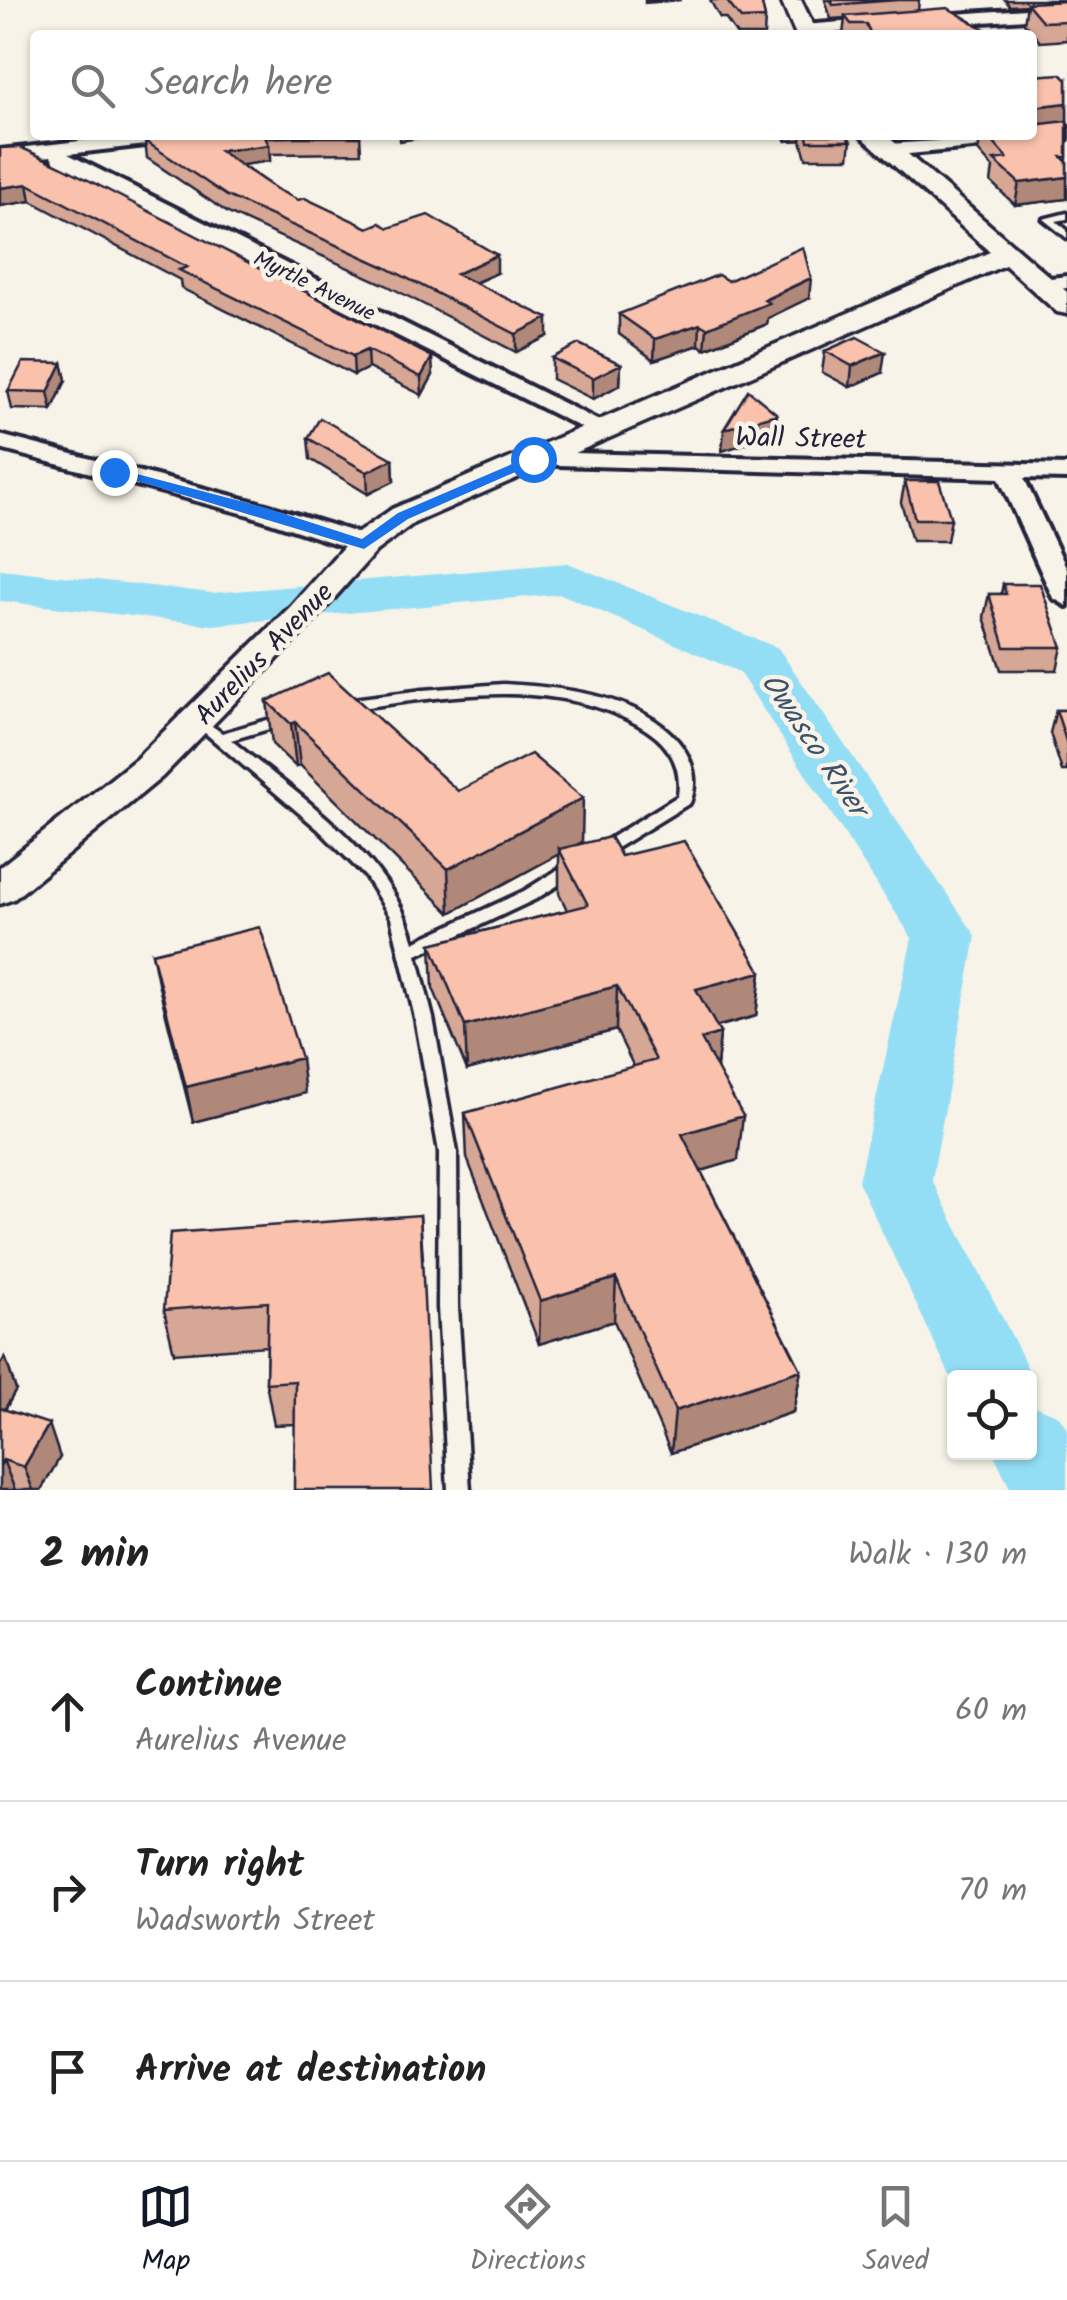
<!DOCTYPE html>
<html lang="en">
<head>
<meta charset="utf-8">
<style>
  body { margin:0; font-family:Kalam,sans-serif; background:#f6f6f6; color:#222 }
  .controls { position:absolute; right:30px; bottom:30px; display:grid; overflow:hidden; border-radius:10px; box-shadow:0 2px 8px #0004 }
  .controls button { width:90px; height:90px; display:grid; place-items:center; padding:0; border:0; border-bottom:2px solid #e0e0e0; background:#fff; color:#222; font:50px sans-serif }
  .stop { position:absolute; width:30px; height:30px; margin:-22px; border:8px solid #1a73e8; border-radius:50%; background:#fff }
  .stop.end { background:#1a73e8; border-color:#fff; box-shadow:0 2px 10px #0008 }
  .list { margin:0; padding:0; list-style:none }
  h2 { display:flex; justify-content:space-between; align-items:center; height:130px; margin:0; padding:0 40px; font-size:42px }
  h2 small { font-size:32px; font-weight:400; color:#767676 }
  .list li { display:grid; grid-template-columns:65px 1fr auto; gap:30px; align-items:center; box-sizing:border-box; height:180px; padding:0 40px; border-top:2px solid #e0e0e0 }
  .list b { display:block; font-size:38px; white-space:nowrap }
  .list p { margin:0; font-size:32px; white-space:nowrap; color:#767676 }
  .list em { font-size:32px; font-style:normal; color:#767676 }
  .icon { flex:none; width:55px; height:55px; fill:none; stroke:currentColor; stroke-width:2; stroke-linecap:round; stroke-linejoin:round }
  .map { position:relative; flex:none; width:1067px; height:1490px; overflow:hidden }
  .search { position:absolute; background:#fff; box-shadow:0 2px 8px #0004; left:30px; right:30px; top:30px; height:110px; display:flex; align-items:center; gap:25px; box-sizing:border-box; padding:0 35px; border-radius:10px; color:#767676; font-size:38px }
  .sheet { height:670px; background:#fff }
  nav { display:flex; justify-content:space-around; align-items:center; box-sizing:border-box; height:140px; border-top:2px solid #e0e0e0; background:#fff; font-size:28px; color:#767676 }
  nav a { display:grid; justify-items:center; gap:5px }
  nav .on { color:#111827 }
  .map>svg:first-child { display:block }
  .lines { fill:none; stroke-linecap:round; stroke-linejoin:round }
  .river { fill:#94def5; fill-rule:evenodd }
  .service-casing { stroke:#22223b; stroke-width:7 }
  .minor-casing { stroke:#22223b; stroke-width:8 }
  .tertiary-casing { stroke:#22223b; stroke-width:7 }
  .service { fill:#f7f3e8; fill-rule:evenodd }
  .minor { fill:#f7f3e8; fill-rule:evenodd }
  .tertiary { fill:#f7f3e8; fill-rule:evenodd }
  .wall { fill:#d7a795; stroke:#22223b; stroke-width:2.5 }
  .shaded-wall { fill:#af8879; stroke:#22223b; stroke-width:2.5 }
  .building { fill:#fac2ad; stroke:#22223b; stroke-width:2.5 }
  .route { fill:#1a73e8 }
  .labels { text-anchor:middle; stroke-width:9; stroke-linejoin:round; paint-order:stroke }
  .far-street-label { font-size:22px; fill:#22223b; stroke:#f7f3e8 }
  .street-label { font-size:28px; fill:#22223b; stroke:#f7f3e8 }
  .water-label { font-size:30px; font-style:italic; fill:#3e516a; stroke:#f7f3e8 }
</style>
</head>
<body>
<div class="map">
<svg width="1067" height="1490" viewBox="0 0 1067 1490">
  <rect width="100%" height="100%" fill="#f7f3e8"/>
  <filter id="ink" filterUnits="userSpaceOnUse"><feTurbulence type="fractalNoise" baseFrequency=".01" numOctaves="2"/><feDisplacementMap in="SourceGraphic" scale="20" xChannelSelector="R" yChannelSelector="G"/><feConvolveMatrix kernelMatrix="1 2 1 2 8 2 1 2 1" color-interpolation-filters="sRGB"/></filter>
  <g filter="url(#ink)">
    <g class="lines">
      <path class="river" d="M568 563 778 648 976 936 932 1180 1020 1352 1032 1378 1030 1384V1378H954V1384L858 1181 912 938 739 672 561 594 212 625 0 601V569L212 593Z
        M1030 1404 1059 1416 1067 1429V1490H1011L993 1452H1030Z"/>
      <defs>
        <path id="service" d="M1067 213V219L1056 221 1067 230V238L1043 219Z
          M503 684C561 687 652 696 685 751 695 767 697 786 690 803L597 860 591 858 589 854 591 850 678 796C683 761 665 739 635 723 546 676 440 697 345 710L338 705 345 700 423 690Z
          M288 714 295 719 293 722 231 740C297 795 392 855 414 942L524 891 567 864H579L581 868 579 872 536 899 417 955 433 1018 457 1152 458 1307 470 1490H448L438 1307 439 1152 415 1018 391 918 365 876 318 829 191 721 198 716 222 733Z"/>
        <path id="minor" d="M1067 6V16L927 26 919 21 927 16Z
          M881 19 887 20V28L804 35 796 30 804 25Z
          M1067 127V139L888 156 879 150 888 144 1032 135V131Z
          M132 135H189L180 141 68 154 613 428 610 433H592L72 173 56 164 51 156 0 162V150Z
          M1067 276V288L1042 291 1031 285 1034 280Z
          M0 435 267 505 373 538 377 544 373 550H355L249 515 0 449Z
          M533 452 1067 465V479L1024 478 1067 569V606L1053 598 999 478 524 464 521 459Z"/>
        <path id="tertiary" d="M781 0H801L818 35H796Z
          M860 135H886L1067 292V314L1057 312 1005 265 414 523 376 551 314 621 162 777 14 899 0 904V867L136 759 290 607 352 537 392 509 990 252Z"/>
      </defs>
      <use href="#service" class="service-casing"/>
      <use href="#minor" class="minor-casing"/>
      <use href="#tertiary" class="tertiary-casing"/>
      <use href="#service" class="service"/>
      <use href="#minor" class="minor"/>
      <use href="#tertiary" class="tertiary"/>
    </g>
    <path class="wall" d="M710 0H761L765 18 764 35H737L725 18H720Z
      M825 0H919L918 11 990 35H843L845 18 831 19Z
      M1005 0H1067V40L1040 42 1024 23 1027 5 1010 6Z
      M1067 80V199L1015 205 991 182 993 168 978 151 981 135H1032Z
      M360 135 361 153 270 154V161L241 165 276 189 298 200 368 228 497 273 475 283 548 336 516 352 386 285 228 213 147 158 145 141Z
      M782 135H846L851 141 849 158H806L801 140 786 141Z
      M0 148 433 375 422 395 368 368 354 375 181 288 180 280 31 201 0 206Z
      M728 281 809 298 768 318 767 324 705 349 699 345 654 360 619 334V314Z
      M825 351 882 373 850 387 822 372Z
      M552 358 621 364 620 385 593 399 552 379Z
      M62 363 66 380 52 410 12 409 8 391Z
      M308 438 393 459 394 481 368 494 310 459Z
      M905 481 951 519 947 541H912L901 502Z
      M1003 584 1062 647 1057 670H1001L984 617 989 594H1001Z
      M267 701 458 791 582 842 578 845 621 856 761 972 756 1016 717 1027 720 1033 717 1067 738 1160 701 1171 801 1370 793 1412 671 1453 614 1321 539 1344 467 1158 465 1113 634 1067 616 1030 467 1070 433 988 431 944 567 910 559 893V854L450 913 300 765 296 767 272 744Z
      M1056 710H1067V771H1062L1050 733Z
      M152 953 305 1093 193 1122 159 987Z
      M420 1215 423 1259 295 1424 274 1425 266 1383 267 1346 174 1353 164 1310Z
      M5 1357 16 1390 5 1410 60 1457 41 1490H0Z"/>
    <path class="shaded-wall" d="M645 0H681L645 3Z
      M1067 103V124L1032 128V107Z
      M400 135H436L400 141Z
      M787 135H802L801 140 786 141Z
      M269 145 270 161 222 168 220 151Z
      M1067 177V199L1015 205 1019 183Z
      M28 184 31 201 0 206V188Z
      M497 255V273L456 291V274Z
      M811 278 809 298 768 318 767 324 705 349 707 328Z
      M548 318V336L516 352V334Z
      M700 324 699 345 654 360 655 339Z
      M367 350 368 368 354 375 353 356Z
      M885 352 882 373 850 387 852 366Z
      M432 357 433 375 422 395 421 377Z
      M62 363 66 380 52 410 48 392Z
      M621 364 620 385 593 399V378Z
      M777 414 775 435 722 451 724 429Z
      M393 459 394 481 368 494 367 472Z
      M295 722 300 765 296 767 291 724Z
      M583 798 582 842 562 853 559 849V854L450 913 448 869Z
      M761 972 756 1016 692 1033 696 989Z
      M617 986 616 1030 467 1070 465 1026Z
      M720 1033 716 1078 701 1039Z
      M301 1058 305 1093 193 1122 186 1087Z
      M743 1116 738 1160 678 1178 682 1134Z
      M616 1278 614 1321 539 1344 540 1301Z
      M5 1357 16 1390 0 1417V1365Z
      M801 1370 793 1412 671 1453 675 1411Z
      M49 1424 60 1457 41 1490H33L24 1467Z
      M3 1460 15 1490H0V1466Z"/>
    <path class="building" d="M726 0H761L765 18 741 19Z
      M831 0H896L833 5Z
      M1067 1V21L1043 22 1027 3Z
      M948 8 986 30 990 35 871 34 866 24H851L845 16Z
      M1061 74 1067 80V103L1032 107V76Z
      M1067 121V157H1062L1067 162V177L1019 183 994 160 1007 158 987 135H1032V125Z
      M164 135H360V137H265L269 145 220 151 276 189 298 200 305 198 368 228 380 223 389 228 428 215 497 255 456 274 548 318 516 334 385 267 227 196 145 141Z
      M807 135H846L851 141H808Z
      M20 147 63 167 432 357 421 377 367 350 353 356 179 270 187 267 28 184 0 188V148Z
      M803 247 811 278 764 300 769 303 707 328 700 324 655 339 619 314 718 275 728 281Z
      M857 337 885 352 852 366 825 351Z
      M579 344 621 364 593 378 552 358Z
      M23 362 62 363 48 392 8 391Z
      M748 390 777 414 724 429Z
      M320 418 393 459 367 472 308 438Z
      M905 481H939L951 519H915Z
      M1003 584H1040L1062 647H1005L989 594H1006Z
      M328 673 458 791 531 754 583 798 448 869 295 722 291 724 267 701Z
      M1056 710H1067V744Z
      M610 837 621 856 684 841 761 972 696 989 720 1033 701 1039 743 1116 682 1134 801 1370 675 1411 616 1278 540 1301 465 1113 656 1060 617 986 465 1026 431 944 588 905 559 849Z
      M260 927 301 1058 186 1087 152 953Z
      M420 1215 433 1490H294L295 1381 266 1383 268 1302 164 1310 170 1233Z
      M0 1408 49 1424 24 1467 3 1460 0 1466Z"/>
  </g>
  <path class="route" d="M533 455 538 456V462L408 519 364 549 107 472 114 468 263 507 362 539 398 513Z"/>
  <g class="labels">
    <g class="far-street-label">
      <text transform="translate(315 285) rotate(26)" y="8">Myrtle Avenue</text>
    </g>
    <g class="street-label">
      <text transform="translate(801 437) rotate(1)" y="10">Wall Street</text>
      <text transform="translate(263 653) rotate(-46)" y="10">Aurelius Avenue</text>
    </g>
    <g class="water-label">
      <text transform="translate(815 744) rotate(56)" y="10">Owasco River</text>
    </g>
  </g>
</svg>
<div class="controls">
<button><svg class="icon" aria-label="locate" viewBox="0 0 24 24"><circle cx="12" cy="12" r="6"/><path d="M12 2v4M12 18v4M2 12h4M18 12h4"/></svg></button>
</div>
<div class="stop" style="left:533px;top:459px"></div>
<div class="stop end" style="left:114px;top:472px"></div>
<div class="search"><svg class="icon" aria-label="search" viewBox="0 0 24 24"><circle cx="10" cy="10" r="6"/><path d="M15 15l6 6"/></svg>Search here</div>
</div>
<section class="sheet">
<h2>2 min<small>Walk · 130 m</small></h2>
<ul class="list">
<li><svg class="icon" aria-label="ahead" viewBox="0 0 24 24"><path d="M12 20V5M6 11l6-6 6 6"/></svg><div><b>Continue</b><p>Aurelius Avenue</p></div><em>60 m</em></li>
<li><svg class="icon" aria-label="right" viewBox="0 0 24 24"><path d="M7 20v-9h11M14 6l5 5-5 5"/></svg><div><b>Turn right</b><p>Wadsworth Street</p></div><em>70 m</em></li>
<li><svg class="icon" aria-label="arrive" viewBox="0 0 24 24"><path d="M6 21V4h12l-3 4 3 4H6"/></svg><div><b>Arrive at destination</b></div></li>
</ul>
</section>
<nav>
<a class="on"><svg class="icon" aria-label="map" viewBox="0 0 24 24"><path d="M3 6l6-2 6 2 6-2v14l-6 2-6-2-6 2zM9 4v14M15 6v14"/></svg>Map</a>
<a><svg class="icon" aria-label="directions" viewBox="0 0 24 24"><path d="M12 3l9 9-9 9-9-9zM9 14v-3h6M13 9l2 2-2 2"/></svg>Directions</a>
<a><svg class="icon" aria-label="saved" viewBox="0 0 24 24"><path d="M7 4h10v16l-5-4-5 4z"/></svg>Saved</a>
</nav>
</body>
</html>
